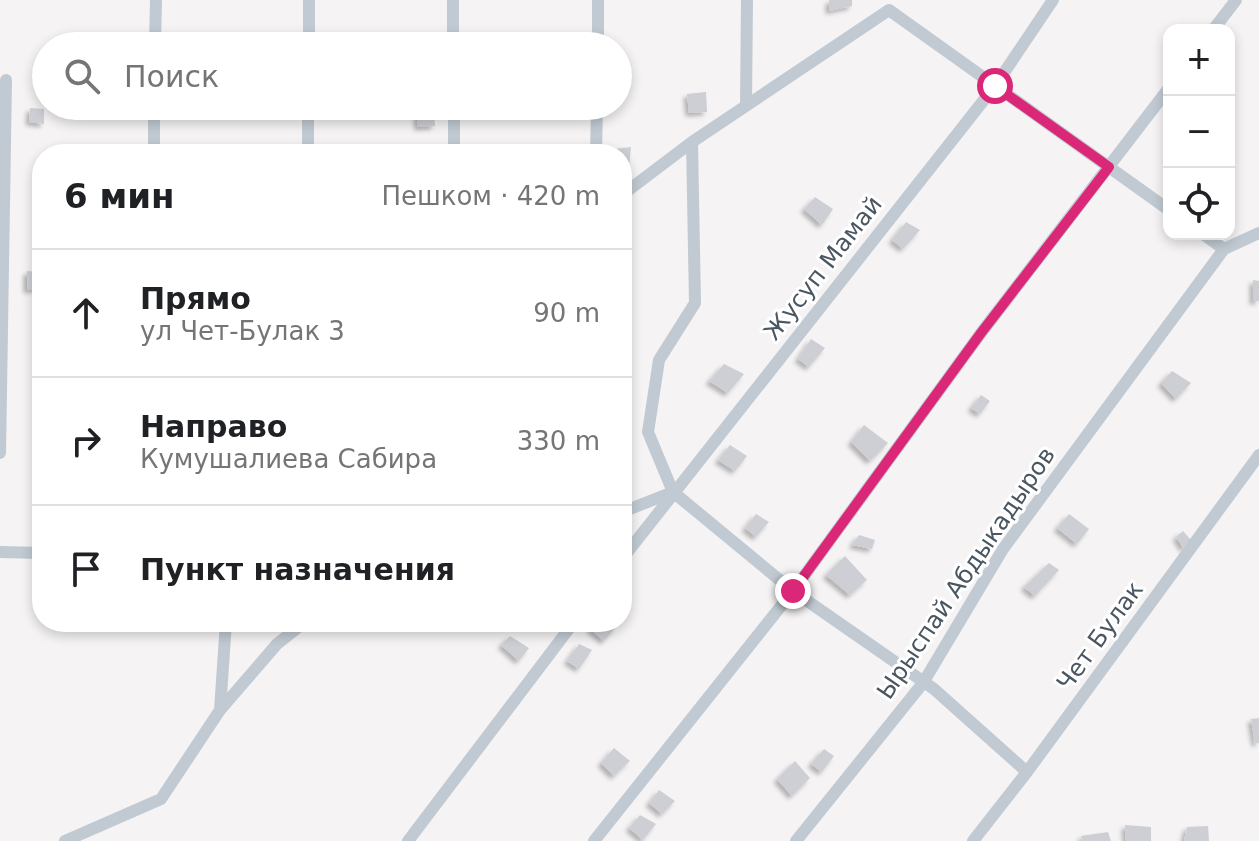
<!DOCTYPE html>
<html lang="ru">
<head>
<meta charset="utf-8">
<style>
  body { margin:0; font-family:"DejaVu Sans",sans-serif; background:#f2f2f2; color:#202124 }
  .controls { position:absolute; right:24px; top:24px; display:grid; overflow:hidden; border-radius:16px; box-shadow:0 4px 12px #0003 }
  .controls button { width:72px; height:72px; display:grid; place-items:center; padding:0; border:0; border-bottom:2px solid #e0e0e0; background:#fff; color:#202124; font:40px sans-serif }
  .stop { position:absolute; width:24px; height:24px; margin:-18px; border:6px solid #db2777; border-radius:50%; background:#fff }
  .stop.end { background:#db2777; border-color:#fff; box-shadow:0 2px 8px #0008 }
  .list { margin:0; padding:0; list-style:none }
  h2 { display:flex; justify-content:space-between; align-items:center; height:104px; margin:0; padding:0 32px; font-size:34px }
  h2 small { font-size:26px; font-weight:400; color:#757577 }
  .list li { display:grid; grid-template-columns:52px 1fr auto; gap:24px; align-items:center; box-sizing:border-box; height:128px; padding:0 32px; border-top:2px solid #e0e0e0 }
  .list b { display:block; font-size:30px; white-space:nowrap }
  .list p { margin:0; font-size:26px; white-space:nowrap; color:#757577 }
  .list em { font-size:26px; font-style:normal; color:#757577 }
  .icon { flex:none; width:44px; height:44px; fill:none; stroke:currentColor; stroke-width:2; stroke-linecap:round; stroke-linejoin:round }
  .map { position:relative; flex:none; width:1259px; height:841px; overflow:hidden }
  .search { position:absolute; background:#fff; box-shadow:0 4px 12px #0003; left:32px; top:32px; width:600px; height:88px; display:flex; align-items:center; gap:20px; box-sizing:border-box; padding:0 28px; border-radius:44px; color:#757577; font-size:30px }
  .panel { position:absolute; background:#fff; box-shadow:0 4px 12px #0003; left:32px; top:144px; width:600px; height:488px; border-radius:32px }
  .map>svg:first-child { display:block }
  .building { fill:#cdcfd5; filter:url(#shadow) }
  .lines { fill:none; stroke-linecap:round; stroke-linejoin:round }
  .minor { stroke:#c1cad2; stroke-width:12 }
  .route { stroke:#db2777; stroke-width:10 }
  .labels { text-anchor:middle; stroke-width:6; stroke-linejoin:round; paint-order:stroke }
  .street-label { font-size:24px; fill:#4a5661; stroke:#fff }
</style>
</head>
<body>
<div class="map">
<svg width="1259" height="841" viewBox="0 0 1259 841">
  <defs>
    <filter id="shadow"><feDropShadow dx="-3.5" dy="3.5" stdDeviation="2" flood-color="#0004"/></filter>
  </defs>
  <rect width="100%" height="100%" fill="#f5f3f3"/>
  <path class="building" d="M829 0H852V6L829 11Z
    M706 92 707 112 689 113 687 94Z
    M30 108 44 109V124L29 122Z
    M434 113 435 126 418 127 417 114Z
    M631 147 629 167 622 168V154H614L615 149Z
    M815 197 833 209 822 225 804 209Z
    M906 222 920 230 903 249 892 240Z
    M27 271 42 272V288L27 290Z
    M1253 280 1259 281V301H1253Z
    M811 339 825 348 809 367 798 359Z
    M724 364 744 374 728 393 709 381Z
    M1172 371 1191 383 1176 399 1161 383Z
    M981 395 990 401 980 414 971 408Z
    M864 425 888 443 870 461 851 442Z
    M730 445 747 456 735 471 718 460Z
    M756 514 769 522 756 537 745 528Z
    M1069 514 1089 529 1077 544 1057 528Z
    M1183 531 1191 540 1184 549 1176 537Z
    M859 535 875 540 872 549 852 545Z
    M845 556 867 580 850 595 826 575Z
    M1049 563 1059 570 1035 596 1024 587Z
    M595 622H609L616 627 604 641 590 629Z
    M510 636 529 648 519 661 501 645Z
    M579 644 592 650 579 669 567 661Z
    M1259 718V743H1255L1251 719Z
    M614 748 630 761 614 776 601 763Z
    M824 749 834 756 822 772 811 764Z
    M795 761 810 778 792 796 777 779Z
    M659 790 675 801 662 814 649 803Z
    M640 815 656 824 643 840 629 828Z
    M1125 825 1151 827V841H1126Z
    M1208 826 1209 841H1184L1187 827Z
    M1108 832 1111 841H1083L1081 836Z"/>
  <g class="lines">
    <path class="minor" d="M453 0V46
      M1213 30 1236 0
      M155 46 156 0
      M309 46V0
      M598 46V0
      M746 105 747 0
      M454 106V154
      M154 154V106
      M308 154V106
      M596 154 597 106
      M622 195 692 142
      M1203 234 1224 249
      M0 453 6 80
      M673 492 793 591 934 689 1027 772
      M622 512 673 492 648 432 659 360 695 303 692 142 889 10 1169 210
      M0 552 42 553
      M622 559 995 86 1053 0
      M220 710 226 622
      M65 841 161 799 220 710 277 644 301 625 317 622
      M408 841 574 622
      M594 841 793 591 981 333 1169 88
      M796 841 923 683 1003 549 1224 249 1259 233
      M973 841 1027 772 1259 455"/>
  </g>
  <g class="lines">
    <path class="route" d="M793 591 981 333 1109 167 995 86"/>
  </g>
  <g class="labels">
    <g class="street-label">
      <text transform="translate(823 268) rotate(-52)" y="8">Жусуп Мамай</text>
      <text transform="translate(966 573) rotate(-56)" y="8">Ырыспай Абдыкадыров</text>
      <text transform="translate(1100 636) rotate(-54)" y="8">Чет Булак</text>
    </g>
  </g>
</svg>
<div class="controls">
<button>+</button>
<button>−</button>
<button><svg class="icon" aria-label="locate" viewBox="0 0 24 24"><circle cx="12" cy="12" r="6"/><path d="M12 2v4M12 18v4M2 12h4M18 12h4"/></svg></button>
</div>
<div class="stop" style="left:995px;top:86px"></div>
<div class="stop end" style="left:793px;top:591px"></div>
<div class="search"><svg class="icon" aria-label="search" viewBox="0 0 24 24"><circle cx="10" cy="10" r="6"/><path d="M15 15l6 6"/></svg>Поиск</div>
<section class="panel">
<h2>6 мин<small>Пешком · 420 m</small></h2>
<ul class="list">
<li><svg class="icon" aria-label="ahead" viewBox="0 0 24 24"><path d="M12 20V5M6 11l6-6 6 6"/></svg><div><b>Прямо</b><p>ул Чет-Булак 3</p></div><em>90 m</em></li>
<li><svg class="icon" aria-label="right" viewBox="0 0 24 24"><path d="M7 20v-9h11M14 6l5 5-5 5"/></svg><div><b>Направо</b><p>Кумушалиева Сабира</p></div><em>330 m</em></li>
<li><svg class="icon" aria-label="arrive" viewBox="0 0 24 24"><path d="M6 21V4h12l-3 4 3 4H6"/></svg><div><b>Пункт назначения</b></div></li>
</ul>
</section>
</div>
</body>
</html>
